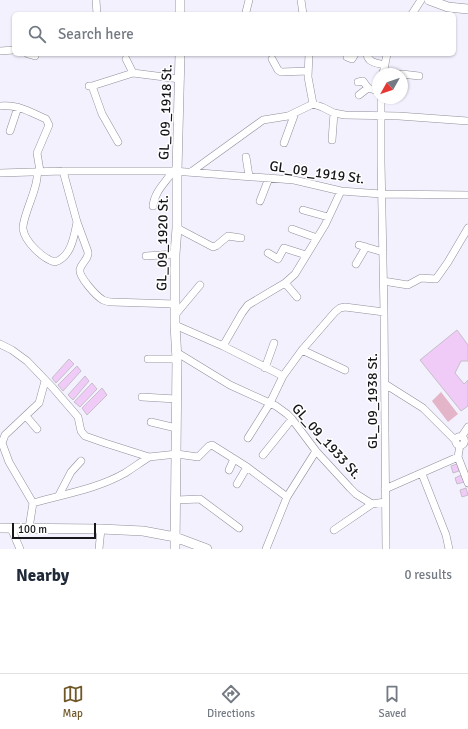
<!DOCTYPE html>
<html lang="en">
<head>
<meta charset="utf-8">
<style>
  body { margin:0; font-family:Signika,sans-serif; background:#f6f6f7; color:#1f2937 }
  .compass { position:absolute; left:372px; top:68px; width:36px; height:36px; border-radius:50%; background:#fff; box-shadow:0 1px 3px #0004; rotate:230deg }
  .scale { position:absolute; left:12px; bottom:10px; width:84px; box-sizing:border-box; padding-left:4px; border:2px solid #17171b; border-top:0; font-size:11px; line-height:14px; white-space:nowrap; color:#17171b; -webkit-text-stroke:3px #fff; paint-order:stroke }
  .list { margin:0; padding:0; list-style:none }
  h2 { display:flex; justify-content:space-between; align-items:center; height:52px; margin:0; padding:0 16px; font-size:17px }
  h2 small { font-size:13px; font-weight:400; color:#747a83 }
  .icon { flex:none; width:22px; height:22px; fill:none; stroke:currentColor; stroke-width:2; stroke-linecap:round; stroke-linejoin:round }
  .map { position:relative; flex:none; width:468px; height:549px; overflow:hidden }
  .search { position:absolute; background:#fff; box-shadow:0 1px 3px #0004; left:12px; right:12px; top:12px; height:44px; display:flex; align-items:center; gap:10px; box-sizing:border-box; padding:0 14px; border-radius:6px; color:#747a83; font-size:15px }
  .sheet { height:124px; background:#fff }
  nav { display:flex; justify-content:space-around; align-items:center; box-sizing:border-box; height:56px; border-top:1px solid #e0e1e3; background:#fff; font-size:11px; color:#747a83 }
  nav a { display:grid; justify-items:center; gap:2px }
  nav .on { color:#715829 }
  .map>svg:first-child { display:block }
  .green { fill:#e4b4c9 }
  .building { fill:#f0cbf8; stroke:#c6bec8 }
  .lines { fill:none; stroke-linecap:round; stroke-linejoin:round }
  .minor-casing { stroke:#908f9a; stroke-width:8 }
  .major-casing { stroke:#908f9a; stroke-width:10 }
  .minor { stroke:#fff; stroke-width:7 }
  .major { stroke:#fff; stroke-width:9 }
  .labels { text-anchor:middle; stroke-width:3; stroke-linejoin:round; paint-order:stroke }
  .street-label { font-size:14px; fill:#17171b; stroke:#fff }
</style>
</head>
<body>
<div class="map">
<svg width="468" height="549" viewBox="0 0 468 549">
  <rect width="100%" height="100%" fill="#f2f1fd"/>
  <path class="green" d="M441 392 458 414 448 422 432 401Z"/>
  <path class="building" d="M457 330 468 345V361H461L455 373 464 384 468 380V406L461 411 420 360Z
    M69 359 74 364 56 383 52 378Z
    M77 366 81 371 63 391 58 385Z
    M85 376 89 381 73 400 68 395Z
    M92 383 97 389 80 407 74 402Z
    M102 388 107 395 87 415 82 408Z
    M457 464 459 471 453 473 451 466Z
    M461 475 464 482 457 484 455 478Z
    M466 488 468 495 462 497 460 490Z"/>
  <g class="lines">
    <defs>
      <path id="minor" d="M96 0 97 14
        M301 0 303 14
        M246 12 249 0
        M412 14 421 0
        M0 51 14 50
        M28 54 35 56
        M309 54 308 77 313 104
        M367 54C368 63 377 63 385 65
        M347 57 352 59 355 54
        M126 59 133 73
        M272 59 278 70 281 72 308 71
        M383 72 398 74
        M383 74 387 54
        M402 74 419 76
        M358 82 363 81 368 88 378 91
        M89 86H92L133 73 180 79
        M92 86 102 114 118 142
        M359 95 368 88
        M381 98V162L384 312 386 549
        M0 106C18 104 30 112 46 119L49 125 37 153 40 171
        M10 131 18 107
        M332 140 334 113
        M284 143 295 113
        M246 157 249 176
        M38 171C37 176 37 182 35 187 33 197 22 220 23 229 25 242 43 259 55 262 71 257 74 237 77 222
        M63 171 77 222 88 252C89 259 82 262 80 269 78 276 96 296 103 300 105 301 109 302 112 302L175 304
        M191 172 263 120 288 116 313 104 322 107 334 113 345 115 399 116 468 121
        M0 173 63 171H173L294 180 341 191 381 194 468 195
        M260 201 269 178
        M153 206C154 192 166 182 173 171
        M303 210 328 217
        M177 228 213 247 216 246 228 236 241 238
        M292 229 317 238
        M359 245 383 252
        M268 253 278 259 284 248 306 255
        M146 256 175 254
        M356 264 366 247
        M383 281 408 285 421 278 436 279 448 262 468 228
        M285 283 297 297
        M175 315 200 285
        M175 325 223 346 283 376
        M0 344 12 350 27 361 53 388 78 417 81 431 85 436 105 443 149 457 177 454 198 457 209 446 212 445 247 467 287 497
        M223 346 242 313 248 305 285 283 295 274 325 225 341 191
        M302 350 345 370
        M176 352 230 385 276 406 287 414 292 419 316 451 350 488 356 494 372 504 385 502
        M148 359H177
        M265 368 274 343
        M385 384 423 408 455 440
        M142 397 176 399
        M26 416 37 429
        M151 422 176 428
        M462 436 468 427
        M455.5 441a4.5 4.5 0 1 1 9 0a4.5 4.5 0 1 1-9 0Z
        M248 438 270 403 283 376 302 350 335 312 340 308 345 307 384 312
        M460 445 458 457 468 483
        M263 455 292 419
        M229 470 234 459
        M422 474 446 535 449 549
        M237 484 247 467
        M385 489 458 457
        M59 495 71 472 81 461
        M176 500 200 499 239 528
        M33 503C64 494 97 489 125 473 133 468 141 462 149 457
        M11 528 20 549
        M29 528 33 503 9 462 2 443 5 435 39 403 45 381
        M334 530 372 504
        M99 549 101 529
        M266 549 287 497 316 451"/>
      <path id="major" d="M180 0V14
        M429 0 448 7 468 9
        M0 528 101 529 143 531 175 537 207 549
        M175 549 177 359 175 325V254L177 228V171L180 54"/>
    </defs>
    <use href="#minor" class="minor-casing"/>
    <use href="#major" class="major-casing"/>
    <use href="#minor" class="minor"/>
    <use href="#major" class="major"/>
  </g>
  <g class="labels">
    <g class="street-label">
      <text transform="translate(165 112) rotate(-88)" y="5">GL_09_1918 St.</text>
      <text transform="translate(317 172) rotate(8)" y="5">GL_09_1919 St.</text>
      <text transform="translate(162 243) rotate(-89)" y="5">GL_09_1920 St.</text>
      <text transform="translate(372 401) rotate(-90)" y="5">GL_09_1938 St.</text>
      <text transform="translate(327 441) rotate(48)" y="5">GL_09_1933 St.</text>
    </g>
  </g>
</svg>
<svg class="compass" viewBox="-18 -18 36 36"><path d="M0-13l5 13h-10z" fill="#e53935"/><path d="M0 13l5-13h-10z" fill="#747a83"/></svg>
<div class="scale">100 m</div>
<div class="search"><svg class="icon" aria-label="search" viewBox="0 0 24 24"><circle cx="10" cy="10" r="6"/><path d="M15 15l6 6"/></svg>Search here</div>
</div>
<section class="sheet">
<h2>Nearby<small>0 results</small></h2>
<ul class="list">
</ul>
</section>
<nav>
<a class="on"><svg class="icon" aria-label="map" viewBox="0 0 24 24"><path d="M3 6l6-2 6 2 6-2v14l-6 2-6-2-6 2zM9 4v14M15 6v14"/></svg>Map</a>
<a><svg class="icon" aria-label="directions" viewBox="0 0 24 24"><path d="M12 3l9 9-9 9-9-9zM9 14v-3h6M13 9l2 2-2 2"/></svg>Directions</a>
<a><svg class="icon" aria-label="saved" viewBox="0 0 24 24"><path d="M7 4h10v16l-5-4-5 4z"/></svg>Saved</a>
</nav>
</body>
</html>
